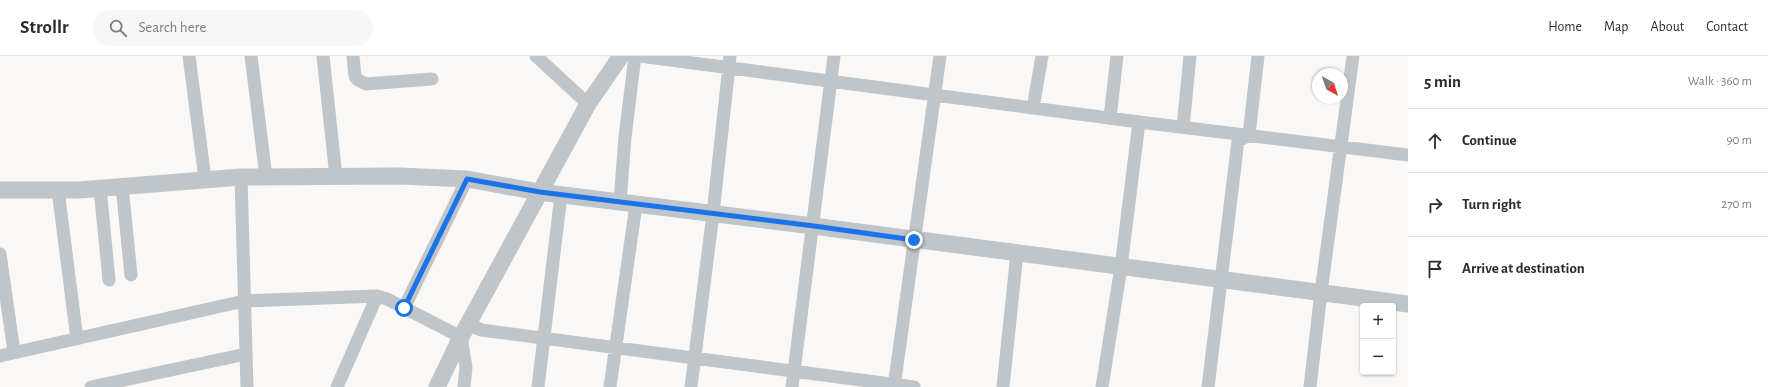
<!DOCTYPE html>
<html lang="en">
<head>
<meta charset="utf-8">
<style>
  body { margin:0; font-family:"Alegreya Sans",sans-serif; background:#f7f7f7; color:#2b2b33 }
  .controls { position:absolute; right:12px; bottom:12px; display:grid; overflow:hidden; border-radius:4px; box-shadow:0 1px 3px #0004 }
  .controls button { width:36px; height:36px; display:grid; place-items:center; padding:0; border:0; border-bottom:1px solid #e1e1e2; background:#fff; color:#2b2b33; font:20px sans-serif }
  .compass { position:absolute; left:1312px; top:12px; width:36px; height:36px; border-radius:50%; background:#fff; box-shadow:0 1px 3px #0004; rotate:141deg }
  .stop { position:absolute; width:12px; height:12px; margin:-9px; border:3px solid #1a73e8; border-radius:50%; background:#fff }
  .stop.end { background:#1a73e8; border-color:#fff; box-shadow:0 1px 4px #0008 }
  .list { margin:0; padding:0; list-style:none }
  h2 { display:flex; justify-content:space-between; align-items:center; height:52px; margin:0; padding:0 16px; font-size:17px }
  h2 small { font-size:13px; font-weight:400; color:#7c7c81 }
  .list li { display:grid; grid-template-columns:26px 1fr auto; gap:12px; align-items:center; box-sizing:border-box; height:64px; padding:0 16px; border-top:1px solid #e1e1e2 }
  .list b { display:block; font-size:15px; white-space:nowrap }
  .list em { font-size:13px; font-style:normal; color:#7c7c81 }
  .icon { flex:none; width:22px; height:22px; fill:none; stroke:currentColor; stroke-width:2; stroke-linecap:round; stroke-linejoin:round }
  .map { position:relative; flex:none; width:1408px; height:331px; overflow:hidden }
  header { display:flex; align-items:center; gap:24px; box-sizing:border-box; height:56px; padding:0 20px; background:#fff; border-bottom:1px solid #e1e1e2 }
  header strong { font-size:19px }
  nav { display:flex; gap:22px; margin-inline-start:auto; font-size:14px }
  .search { width:280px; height:36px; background:#f7f7f7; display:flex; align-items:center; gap:10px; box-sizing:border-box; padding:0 14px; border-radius:22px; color:#7c7c81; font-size:15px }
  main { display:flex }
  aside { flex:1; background:#fff }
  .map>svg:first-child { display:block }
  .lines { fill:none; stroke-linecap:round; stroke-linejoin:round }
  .minor { stroke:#bfc5c8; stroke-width:13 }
  .tertiary { stroke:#bfc5c8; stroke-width:17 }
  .route { stroke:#1a73e8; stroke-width:5 }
</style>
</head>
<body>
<header>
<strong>Strollr</strong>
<div class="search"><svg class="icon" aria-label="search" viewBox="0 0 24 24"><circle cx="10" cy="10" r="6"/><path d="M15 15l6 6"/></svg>Search here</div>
<nav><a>Home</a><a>Map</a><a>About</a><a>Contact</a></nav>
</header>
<main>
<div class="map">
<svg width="1408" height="331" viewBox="0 0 1408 331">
  <rect width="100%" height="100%" fill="#f9f8f6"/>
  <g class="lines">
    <path class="minor" d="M189 0 205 123
      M251 0 266 121
      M323 0 336 121
      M353 0 355 20 358 24 366 28 432 23
      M536 0 588 48
      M640 0 1139 66 1408 99
      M1033 52 1042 0
      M1110 62 1117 0
      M1183 71 1190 0
      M241 121 247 331
      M122 130 131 219
      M100 132 109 224
      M58 134 77 283
      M620 146 625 81 635 0
      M0 198 14 296
      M404 252 467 123
      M468 268 481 274 914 331
      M0 300 244 245 377 240 387 243 461 281 466 311 464 331
      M91 331 246 298
      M337 331 377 240
      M538 331 561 139
      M610 331 636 149
      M691 331 713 158 730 0
      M792 331 834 0
      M894 331 940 0
      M1003 331 1017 197
      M1102 331 1121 211 1139 66
      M1208 331 1238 85 1249 79 1258 0
      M1310 331 1321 236 1353 0"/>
    <path class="tertiary" d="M0 134H79L241 121 399 120 467 123 539 136 813 170 1408 248
      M437 331 461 281 588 48 621 0"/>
  </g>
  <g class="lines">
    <path class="route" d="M404 252 467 123 540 136 814 170 914 184"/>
  </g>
</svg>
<div class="controls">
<button>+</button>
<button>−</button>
</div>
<svg class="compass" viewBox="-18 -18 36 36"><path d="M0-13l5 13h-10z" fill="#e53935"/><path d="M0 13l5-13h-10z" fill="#7c7c81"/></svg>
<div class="stop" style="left:404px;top:252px"></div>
<div class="stop end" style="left:914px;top:184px"></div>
</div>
<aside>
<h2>5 min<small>Walk · 360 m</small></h2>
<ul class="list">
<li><svg class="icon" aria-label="ahead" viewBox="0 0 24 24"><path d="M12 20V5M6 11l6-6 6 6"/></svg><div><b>Continue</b></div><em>90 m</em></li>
<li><svg class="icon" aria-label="right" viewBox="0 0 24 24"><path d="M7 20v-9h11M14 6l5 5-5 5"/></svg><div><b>Turn right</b></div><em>270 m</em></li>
<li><svg class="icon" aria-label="arrive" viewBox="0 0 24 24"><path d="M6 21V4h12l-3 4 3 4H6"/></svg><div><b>Arrive at destination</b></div></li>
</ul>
</aside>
</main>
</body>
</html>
